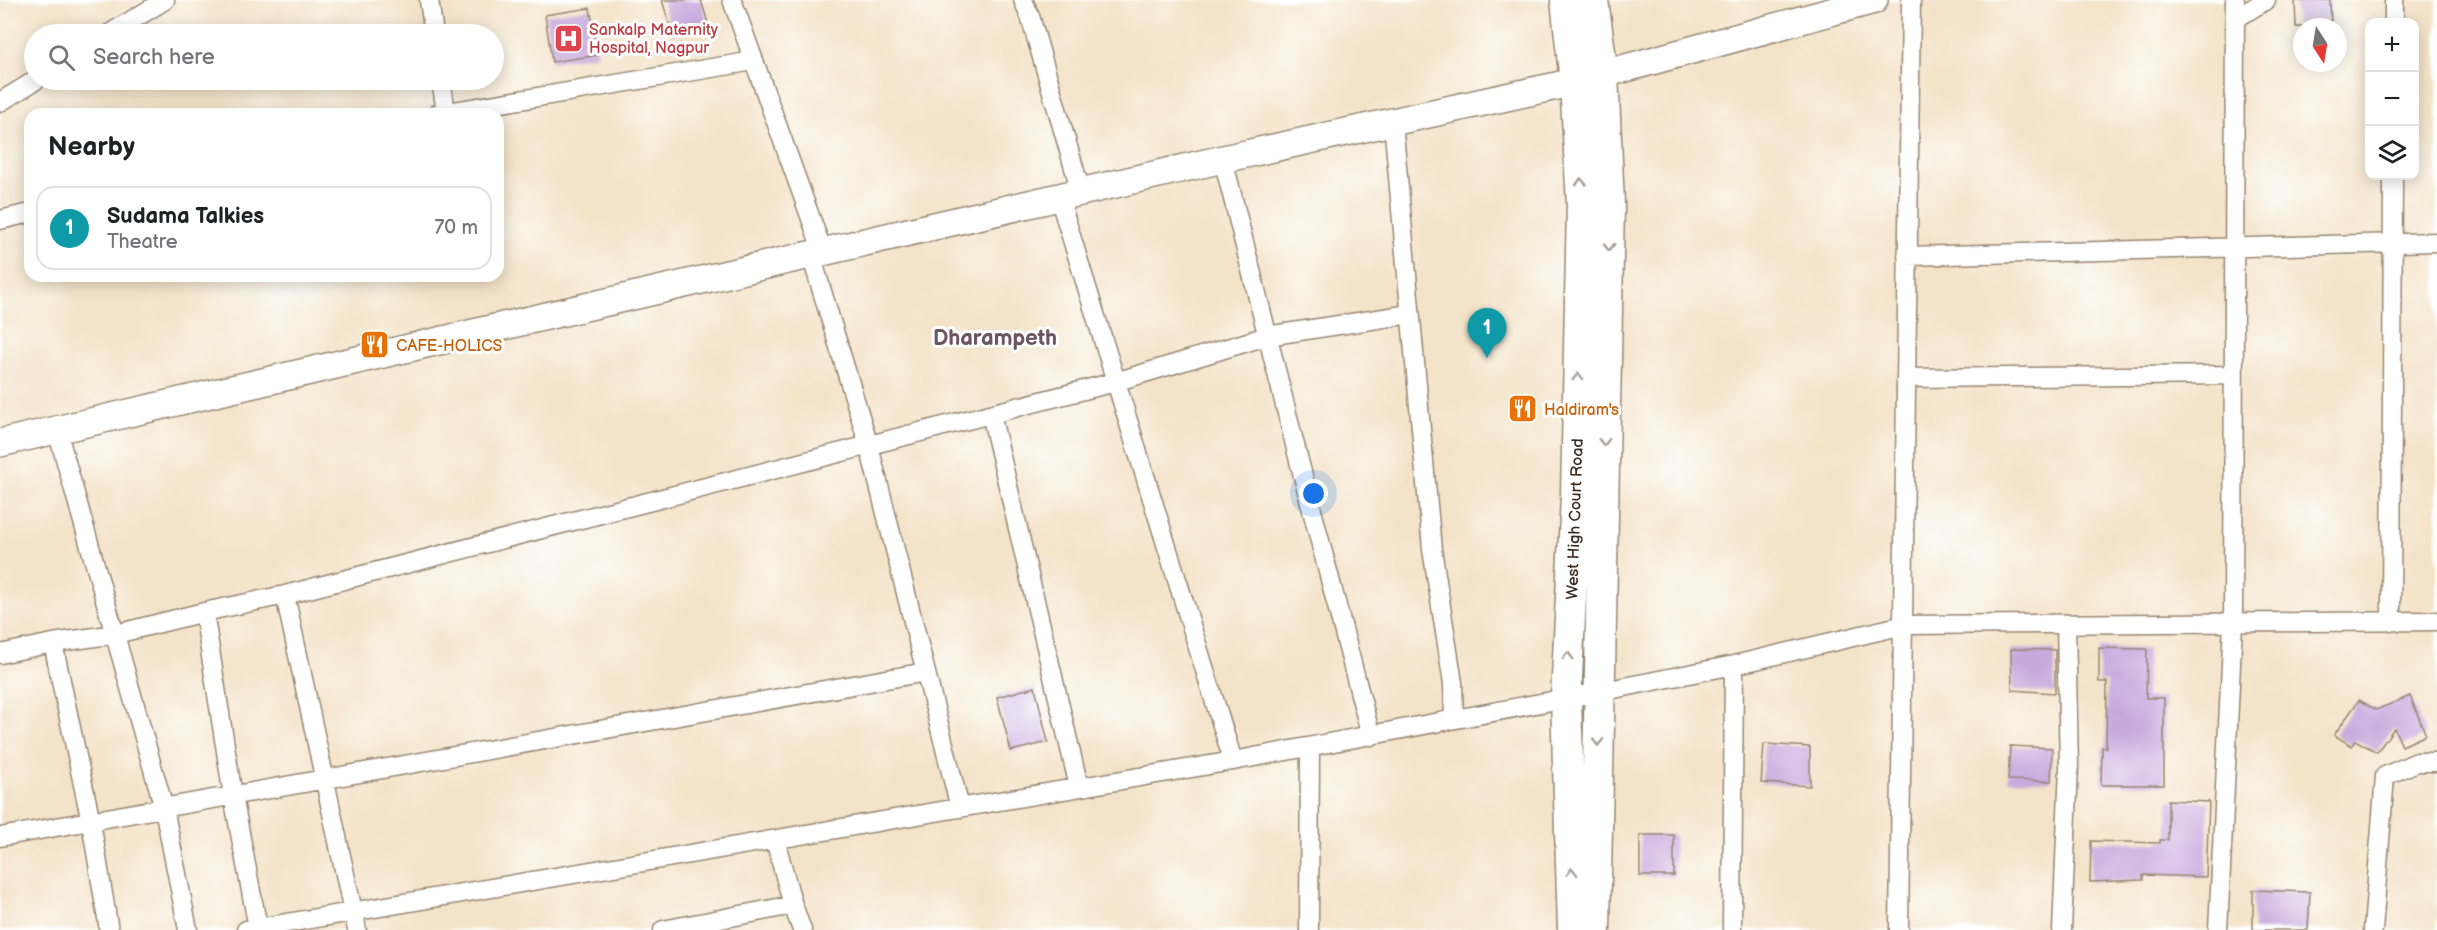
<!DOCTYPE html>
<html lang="en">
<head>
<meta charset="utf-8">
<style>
  body { margin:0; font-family:"Balsamiq Sans",sans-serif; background:#f2f2f2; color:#202124 }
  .controls { position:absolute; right:18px; top:18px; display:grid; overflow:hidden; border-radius:12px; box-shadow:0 3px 15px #0003 }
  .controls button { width:54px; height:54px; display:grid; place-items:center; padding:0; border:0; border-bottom:2px solid #e0e0e0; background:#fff; color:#202124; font:30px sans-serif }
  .compass { position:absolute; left:2293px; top:18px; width:54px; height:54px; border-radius:50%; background:#fff; box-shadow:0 3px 15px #0003; rotate:168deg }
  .you { position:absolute; left:1314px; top:494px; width:21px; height:21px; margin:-15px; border:4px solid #fff; border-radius:50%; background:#1a73e8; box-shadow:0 0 0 9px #1a73e833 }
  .badge { display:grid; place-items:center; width:39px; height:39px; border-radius:50%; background:#2563eb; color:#fff; font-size:20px; font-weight:700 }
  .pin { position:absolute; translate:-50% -50px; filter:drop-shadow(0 2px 3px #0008) }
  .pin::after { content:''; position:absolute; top:32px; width:21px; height:18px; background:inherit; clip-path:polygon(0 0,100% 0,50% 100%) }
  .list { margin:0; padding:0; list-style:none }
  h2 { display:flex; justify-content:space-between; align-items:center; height:78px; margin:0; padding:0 24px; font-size:26px }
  h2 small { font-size:20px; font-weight:400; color:#757577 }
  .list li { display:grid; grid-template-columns:39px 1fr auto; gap:18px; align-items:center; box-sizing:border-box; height:84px; margin:0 12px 12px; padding:0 12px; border:2px solid #e0e0e0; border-radius:18px }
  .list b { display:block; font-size:22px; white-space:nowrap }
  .list p { margin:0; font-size:20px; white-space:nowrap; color:#757577 }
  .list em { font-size:20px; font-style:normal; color:#757577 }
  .icon { flex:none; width:33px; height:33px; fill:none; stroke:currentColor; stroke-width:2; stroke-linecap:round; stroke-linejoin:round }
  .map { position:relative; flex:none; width:2437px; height:930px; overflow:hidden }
  .search { position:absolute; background:#fff; box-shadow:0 3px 15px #0003; left:24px; top:24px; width:480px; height:66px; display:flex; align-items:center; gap:15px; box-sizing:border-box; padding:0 21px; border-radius:33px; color:#757577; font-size:22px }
  .panel { position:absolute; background:#fff; box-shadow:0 3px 15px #0003; left:24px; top:108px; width:480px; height:174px; border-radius:18px }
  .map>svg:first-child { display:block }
  .building { fill:#c8a9dd }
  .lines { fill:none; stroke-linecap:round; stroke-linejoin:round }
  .street-casing { stroke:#978673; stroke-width:21 }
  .secondary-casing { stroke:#978673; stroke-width:30 }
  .primary-casing { stroke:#978673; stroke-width:33 }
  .street { stroke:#fff; stroke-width:18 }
  .secondary { stroke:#fff; stroke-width:27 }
  .primary { stroke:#fff; stroke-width:30 }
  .oneway { stroke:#a79f9a }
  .labels { text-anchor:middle; stroke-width:6; stroke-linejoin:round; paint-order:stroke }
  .health-label { font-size:16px; fill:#be3a42; stroke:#fff; text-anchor:start }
  .food-label { font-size:16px; fill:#c56008; stroke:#fff; text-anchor:start }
  .street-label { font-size:16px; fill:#3b2a1e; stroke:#fff }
  .district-label { font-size:22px; font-weight:bold; fill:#6c5661; stroke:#fff }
</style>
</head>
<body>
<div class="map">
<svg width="2437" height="930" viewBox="0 0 2437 930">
  <rect width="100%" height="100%" fill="#fff"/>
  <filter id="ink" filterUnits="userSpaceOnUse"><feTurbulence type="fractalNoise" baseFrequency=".0167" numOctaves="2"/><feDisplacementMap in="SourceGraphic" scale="12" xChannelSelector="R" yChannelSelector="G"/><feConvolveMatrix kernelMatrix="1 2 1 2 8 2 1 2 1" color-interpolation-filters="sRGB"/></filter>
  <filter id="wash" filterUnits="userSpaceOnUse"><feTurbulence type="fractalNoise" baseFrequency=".008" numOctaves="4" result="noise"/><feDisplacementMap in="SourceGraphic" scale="24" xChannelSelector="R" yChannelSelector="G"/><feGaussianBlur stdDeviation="1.35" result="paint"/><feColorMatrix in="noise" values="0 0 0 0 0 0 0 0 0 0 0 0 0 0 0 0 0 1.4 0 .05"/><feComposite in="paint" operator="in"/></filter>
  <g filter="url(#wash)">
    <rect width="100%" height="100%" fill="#f3e3c8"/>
    <g id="blocks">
      <path class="building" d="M662 0H701L708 23 673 35Z
        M2330 0 2331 27H2296L2295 1Z
        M590 8 598 55 552 62 545 15Z
        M2099 648 2147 649 2146 698H2164V785H2101L2102 747H2106L2107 682H2099Z
        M2011 649 2055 650V693L2012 690Z
        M1035 687 1048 742 1011 751 997 697Z
        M2410 696 2426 735 2402 746 2394 728 2377 752 2355 740 2352 746 2334 735 2359 700 2376 710Z
        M1764 744 1810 747V786L1761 783Z
        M2010 746 2052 748 2051 781 2008 780Z
        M2168 800 2209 802 2206 877 2143 875V880L2090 882 2091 841 2160 843V840H2168Z
        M1640 835H1674V876H1640Z
        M2253 890 2310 892 2308 930H2253Z"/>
    </g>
  </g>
  <g filter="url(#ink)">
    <use href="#blocks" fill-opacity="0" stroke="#978673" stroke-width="1.5"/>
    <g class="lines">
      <defs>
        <path id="street" d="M429 0 434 34
          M732 0 823 252
          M1023 0 1030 16 1081 192
          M2235 19 2266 0
          M2394 22V0
          M109 34 165 0
          M441 80 446 112
          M0 102 36 80
          M436 114 754 61
          M1393 122 1432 549 1453 683 1454 719
          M1223 159 1297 453 1371 736
          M1059 197 1233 761
          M0 220 30 213
          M811 255 869 446 960 808
          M1907 256 2437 242
          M1906 378 2234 375
          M991 414 1079 787
          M57 430 164 808 188 930
          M285 595 357 930
          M204 612 233 796 258 928
          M2391 622 2393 176
          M53 643 91 822 109 930
          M0 654 53 643 116 634 204 612 285 595 1115 382 1267 336 1410 314
          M0 837 926 672
          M775 840 793 905
          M246 930 1233 761 1599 692 1734 665 1904 625 2437 621
          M663 930 793 905 802 930
          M1309 930 1310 747
          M1732 930 1734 665
          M1899 930 1911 0
          M2062 930 2069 767 2066 624
          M2218 930 2233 623 2235 0
          M2373 930 2385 776 2417 762H2437"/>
        <path id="secondary" d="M0 443 1223 159 1575 82 1874 0"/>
        <path id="primary" d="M1566 0 1575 82 1582 204 1576 495 1566 698 1573 930
          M1593 0 1603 74 1609 204 1595 930"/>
      </defs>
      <use href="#street" class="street-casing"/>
      <use href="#secondary" class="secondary-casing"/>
      <use href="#primary" class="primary-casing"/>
      <use href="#street" class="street"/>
      <use href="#secondary" class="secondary"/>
      <use href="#primary" class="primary"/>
    </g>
    <defs><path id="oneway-chevron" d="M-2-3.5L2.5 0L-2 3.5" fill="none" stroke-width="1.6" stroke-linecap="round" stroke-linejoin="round" transform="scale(1.5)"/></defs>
    <g class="oneway">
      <use href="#oneway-chevron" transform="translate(1581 182) rotate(-93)"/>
      <use href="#oneway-chevron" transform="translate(1609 247) rotate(91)"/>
      <use href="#oneway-chevron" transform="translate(1578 377) rotate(-89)"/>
      <use href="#oneway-chevron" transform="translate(1604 442) rotate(91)"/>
      <use href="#oneway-chevron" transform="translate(1568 656) rotate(-87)"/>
      <use href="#oneway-chevron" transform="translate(1598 742) rotate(91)"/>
      <use href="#oneway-chevron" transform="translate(1572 872) rotate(-91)"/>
    </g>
  </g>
  <defs>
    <symbol id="hospital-square" viewBox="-11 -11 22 22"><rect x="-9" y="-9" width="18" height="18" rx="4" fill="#e0444e" stroke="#fff"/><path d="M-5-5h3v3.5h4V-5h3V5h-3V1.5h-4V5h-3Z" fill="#fff"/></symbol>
    <symbol id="restaurant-square" viewBox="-11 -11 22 22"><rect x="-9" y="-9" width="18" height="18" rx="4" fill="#e8710a" stroke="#fff"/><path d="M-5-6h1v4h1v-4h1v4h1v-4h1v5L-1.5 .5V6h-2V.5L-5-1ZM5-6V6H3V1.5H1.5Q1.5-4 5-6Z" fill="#fff"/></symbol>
  </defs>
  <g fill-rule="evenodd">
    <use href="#hospital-square" x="552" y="22" width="33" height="33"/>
    <use href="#restaurant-square" x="358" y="328" width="33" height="33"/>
    <use href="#restaurant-square" x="1506" y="392" width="33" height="33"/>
  </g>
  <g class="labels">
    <g class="health-label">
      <text x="589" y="35">Sankalp Maternity<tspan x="589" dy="18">Hospital, Nagpur</tspan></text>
    </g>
    <g class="food-label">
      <text x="396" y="351">CAFE-HOLICS</text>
      <text x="1544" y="415">Haldiram's</text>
    </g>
    <g class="street-label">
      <text transform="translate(1574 519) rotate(-88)" y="6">West High Court Road</text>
    </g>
    <g class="district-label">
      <text x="995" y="345">Dharampeth</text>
    </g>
  </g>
</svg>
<div class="controls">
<button>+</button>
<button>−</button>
<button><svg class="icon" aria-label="layers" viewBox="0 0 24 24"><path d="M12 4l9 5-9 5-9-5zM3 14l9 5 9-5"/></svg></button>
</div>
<svg class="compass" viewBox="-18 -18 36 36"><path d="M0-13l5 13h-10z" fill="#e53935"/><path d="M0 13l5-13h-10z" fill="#757577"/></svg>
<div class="you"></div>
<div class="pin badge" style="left:1487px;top:358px;background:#0f9aa8">1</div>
<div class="search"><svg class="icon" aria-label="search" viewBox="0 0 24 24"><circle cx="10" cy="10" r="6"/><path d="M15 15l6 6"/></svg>Search here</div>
<section class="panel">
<h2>Nearby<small></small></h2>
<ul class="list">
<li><span class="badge" style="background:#0f9aa8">1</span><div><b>Sudama Talkies</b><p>Theatre</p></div><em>70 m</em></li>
</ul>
</section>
</div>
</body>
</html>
